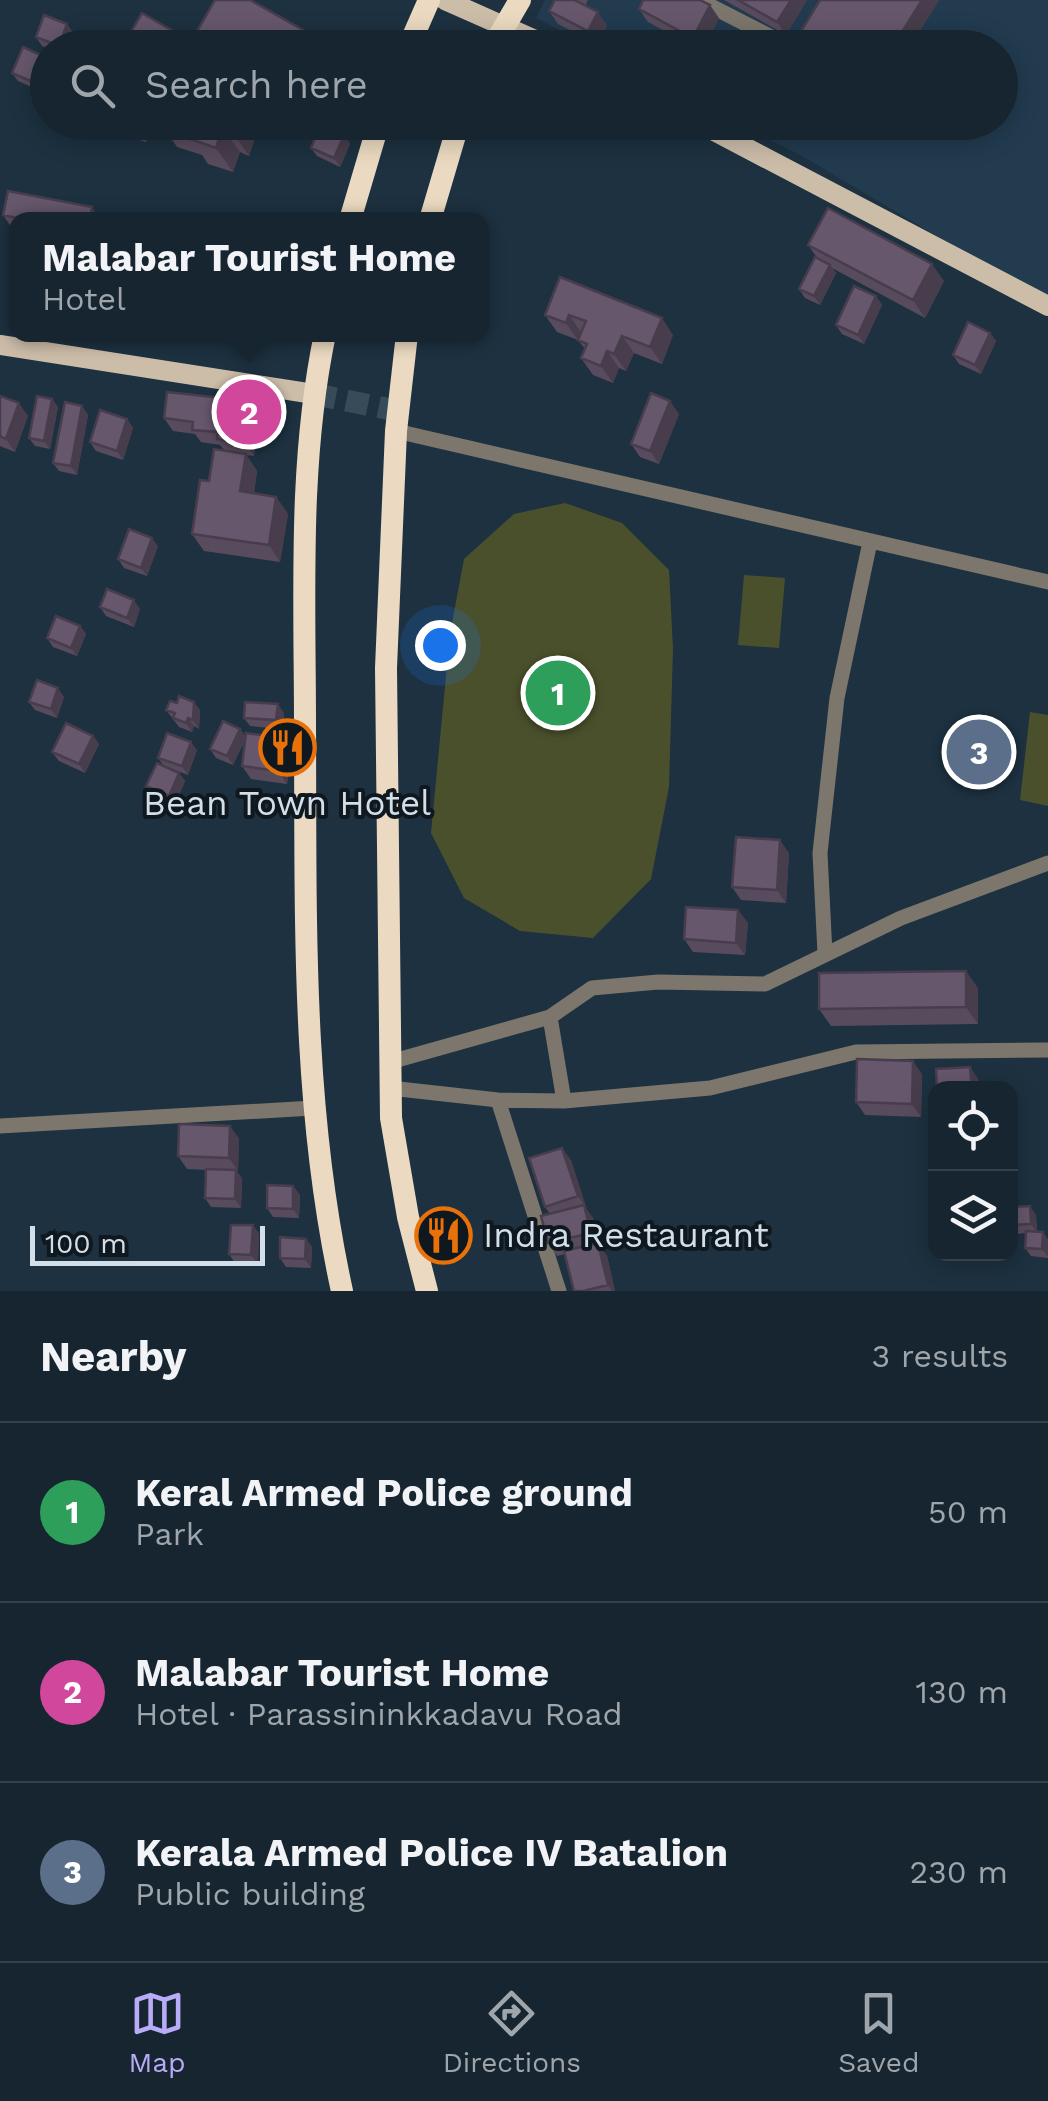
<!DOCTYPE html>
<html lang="en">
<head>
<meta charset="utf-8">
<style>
  body { margin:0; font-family:"Work Sans",sans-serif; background:#1f2d38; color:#f1f3f6 }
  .controls { position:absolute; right:30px; bottom:30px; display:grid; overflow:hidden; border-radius:20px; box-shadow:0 5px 25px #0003 }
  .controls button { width:90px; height:90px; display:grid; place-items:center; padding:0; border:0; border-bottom:2px solid #35424c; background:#162530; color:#f1f3f6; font:50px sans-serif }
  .scale { position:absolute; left:30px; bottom:25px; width:235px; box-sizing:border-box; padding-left:10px; border:5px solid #d2dee8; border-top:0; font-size:28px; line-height:35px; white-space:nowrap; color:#d2dee8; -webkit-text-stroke:8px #0f181f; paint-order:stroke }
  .you { position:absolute; left:440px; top:645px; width:35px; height:35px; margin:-25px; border:8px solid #fff; border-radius:50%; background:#1a73e8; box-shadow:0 0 0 15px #1a73e833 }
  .badge { display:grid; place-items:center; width:65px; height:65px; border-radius:50%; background:#b8abf7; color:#fff; font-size:32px; font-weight:700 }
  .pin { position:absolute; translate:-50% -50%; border:5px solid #fff; box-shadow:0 2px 10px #0006 }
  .popup { position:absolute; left:9px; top:212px; width:480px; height:130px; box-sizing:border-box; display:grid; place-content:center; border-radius:20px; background:#162530; filter:drop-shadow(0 2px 8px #0005); font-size:32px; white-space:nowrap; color:#9ea5ab }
  .popup b { font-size:38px; color:#f1f3f6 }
  .popup::after { content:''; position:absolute; left:50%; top:100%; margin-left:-20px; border:20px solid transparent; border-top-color:#162530 }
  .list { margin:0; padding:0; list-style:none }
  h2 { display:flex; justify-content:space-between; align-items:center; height:130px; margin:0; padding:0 40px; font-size:42px }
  h2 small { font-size:32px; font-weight:400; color:#9ea5ab }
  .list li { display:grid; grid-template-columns:65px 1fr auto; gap:30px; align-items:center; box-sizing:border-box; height:180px; padding:0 40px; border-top:2px solid #35424c }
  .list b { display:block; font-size:38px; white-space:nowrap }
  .list p { margin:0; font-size:32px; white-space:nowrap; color:#9ea5ab }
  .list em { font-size:32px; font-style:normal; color:#9ea5ab }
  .icon { flex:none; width:55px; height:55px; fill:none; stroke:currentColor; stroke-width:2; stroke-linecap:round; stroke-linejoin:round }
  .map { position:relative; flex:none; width:1048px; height:1291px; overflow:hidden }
  .search { position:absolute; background:#162530; box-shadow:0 5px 25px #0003; left:30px; right:30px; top:30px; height:110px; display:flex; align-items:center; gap:25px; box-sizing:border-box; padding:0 35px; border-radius:55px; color:#9ea5ab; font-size:38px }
  .sheet { height:670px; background:#162530 }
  nav { display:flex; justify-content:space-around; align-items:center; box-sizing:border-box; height:140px; border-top:2px solid #35424c; background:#162530; font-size:28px; color:#9ea5ab }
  nav a { display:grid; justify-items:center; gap:5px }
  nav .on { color:#b8abf7 }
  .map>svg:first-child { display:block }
  .built { fill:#223b4f }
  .green { fill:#4b502c }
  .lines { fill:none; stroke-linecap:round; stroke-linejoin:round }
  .highway-tunnel { stroke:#384b59; stroke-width:22; stroke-dasharray:22 11; stroke-linecap:butt }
  .minor { stroke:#7d766c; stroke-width:15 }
  .major { stroke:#ccbda9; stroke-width:20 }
  .highway { stroke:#ebdac1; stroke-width:22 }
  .wall { fill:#584b5d }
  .shaded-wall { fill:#473d4c }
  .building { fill:#66576c; stroke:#473d4c; stroke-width:2.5 }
  .labels { text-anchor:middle; stroke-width:8; stroke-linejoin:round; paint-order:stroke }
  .poi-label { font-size:35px; fill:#d2dee8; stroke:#0f181f }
</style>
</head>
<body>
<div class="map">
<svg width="1048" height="1291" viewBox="0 0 1048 1291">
  <rect width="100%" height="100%" fill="#1d3140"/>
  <path class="built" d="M545 0H1048V302L802 156 738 123 1000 122V48L593 47 536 18Z"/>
  <path class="green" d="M565 503 622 523 669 570 673 649 669 787 651 879 593 938 520 931 464 898 431 833 450 634 464 559 514 514Z
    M744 575 785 578 779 648 738 645Z
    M1030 712 1048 715V806L1020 800Z"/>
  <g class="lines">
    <path class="highway-tunnel" d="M314 394 398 411"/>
    <path class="minor" d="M699 0 783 43
      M396 431 1048 582
      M825 954 820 853 837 698 870 542
      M390 1062 550 1017
      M390 1088 498 1100 564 1101 710 1088 856 1052 1048 1050
      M498 1100 559 1291
      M564 1101 550 1017 592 988 658 982 765 984 901 918 1048 863
      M0 1126 313 1108"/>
    <path class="major" d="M445 0 553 48
      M697 122 1048 306
      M0 345 314 394"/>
    <path class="highway" d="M408 48 429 0
      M492 48 520 0
      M350 220 379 122
      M430 220 459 122
      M325 334C298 463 305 596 305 726 306 916 301 1105 342 1291
      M407 334 396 431 386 668 391 1118 408 1217 427 1291"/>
  </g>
  <path class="wall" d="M555 0H588L585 6 607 25 597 44 558 24 549 11Z
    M724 0H807L786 35Z
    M820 0H939L909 48H806L798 36Z
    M639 9 719 18 704 48H695L648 22Z
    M67 24 73 33 68 48H48L42 46 36 37Z
    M195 35 335 48H205Z
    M48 58V94L18 81 12 73Z
    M160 122H260L249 156 240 152 233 172 208 164 202 155 177 147Z
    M153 123 146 142 126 135 120 126Z
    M344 135 350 144 340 167 317 156 311 148Z
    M3 215 101 220H16V229L12 228Z
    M808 245 944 281 925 318 832 268 836 273 820 305 805 298 799 289 818 259Z
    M560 277 673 335 662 364 634 353 626 371 619 368 613 383 593 375 581 358 585 349 578 340 557 332 545 315Z
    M876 296 882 305 864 344 842 334 836 325Z
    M990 333 996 341 981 374 959 364 953 355Z
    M0 396 28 416 15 452 0 446Z
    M52 399 58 407 50 449 35 446 29 438Z
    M250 401 259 414 254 456 246 455 257 471 254 493 276 497 288 514 280 562 204 551 192 534 209 481 225 451 220 445 201 442 195 434 173 431 164 418Z
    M82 406 88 415 77 475 59 471 53 463Z
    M679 414 659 464 640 457 631 444Z
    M127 419 133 428 123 460 96 451 90 442Z
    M158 546 147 576 124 568 118 559Z
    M100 607 140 609 134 627 106 616Z
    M80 626 86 634 77 656 53 647 47 638Z
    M64 697 57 718 35 710 29 702Z
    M166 710H200L199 729 194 726 192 732 179 727Z
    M284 713 282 729 250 726 244 718Z
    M240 729 246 737 282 738 292 751 287 784 251 779 242 766 246 738 233 765 216 758 210 749Z
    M93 736 99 744 85 773 59 761 52 752Z
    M197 750 188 775 169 768 179 773 185 781 175 805 152 795 146 786 164 766 158 758Z
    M789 853 786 903 741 900 732 887Z
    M738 910 748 923 745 955 693 952 684 939Z
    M978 988V1024L831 1026 819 1009Z
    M922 1074 921 1117 865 1115 856 1102Z
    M230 1126 239 1139 238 1171H237L242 1179 241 1208 211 1207 205 1198 206 1170 187 1169 178 1156Z
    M571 1160 586 1209 593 1218 599 1246 607 1256 615 1291H574L565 1254 557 1256 548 1243 550 1214 545 1207Z
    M293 1186 300 1195 299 1218 273 1217 267 1208Z
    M1010 1207 1036 1215 1037 1232H1043L1048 1240V1258L1031 1256 1025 1248 1026 1233 1015 1234 1010 1228Z
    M253 1225 259 1234 258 1264 235 1263 229 1254Z
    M306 1239 312 1247 311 1268 286 1267 280 1258Z"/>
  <path class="shaded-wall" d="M791 0H807L786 35 777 22Z
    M922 0H939L909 48H892Z
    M710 5 719 18 704 48H699L693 38Z
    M598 12 607 25 597 44 588 31Z
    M67 24 73 33 68 48H60L59 46Z
    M48 72V94L42 86Z
    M144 122 153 123 146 142 140 134Z
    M234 122H260L249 156 232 131Z
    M222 128 240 152 233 172 216 148Z
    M344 135 350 144 340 167 334 158Z
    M92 207 101 220H90Z
    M932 264 944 281 925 318 913 300Z
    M830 265 836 273 820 305 814 296Z
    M876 296 882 305 864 344 858 335Z
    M569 315 581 332 578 340 566 323Z
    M662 318 673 335 662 364 650 347Z
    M990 333 996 341 981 374 975 365Z
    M622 336 634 353 626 371 614 354Z
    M607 351 619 368 613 383 601 366Z
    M52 399 58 407 50 449 44 441Z
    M250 401 259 414 254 456 245 443Z
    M670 401 679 414 659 464 650 451Z
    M19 403 28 416 15 452 6 439Z
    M82 406 88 415 77 475 71 466Z
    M127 419 133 428 123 460 117 451Z
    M246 454 257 471 252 508 240 491Z
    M276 497 288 514 280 562 269 545Z
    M152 538 158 546 147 576 141 568Z
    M134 600 140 609 134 627 127 618Z
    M80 626 86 634 77 656 71 648Z
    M58 688 64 697 57 718 51 709Z
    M194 702 200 710 199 729 193 720Z
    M278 704 284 713 282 729 276 720Z
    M188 718 194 726 192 732 186 723Z
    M240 729 246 737 233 765 227 756Z
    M93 736 99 744 85 773 79 764Z
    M282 738 292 751 287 784 278 771Z
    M191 742 197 750 188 775 182 766Z
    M179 773 185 781 175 805 169 796Z
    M780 840 789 853 786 903 777 890Z
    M738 910 748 923 745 955 736 943Z
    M966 971 978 988V1024L966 1007Z
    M913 1061 922 1074 921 1117 912 1104Z
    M970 1067 979 1080 980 1088H972Z
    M230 1126 239 1139 238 1171 229 1158Z
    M562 1148 571 1160 587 1209 578 1196Z
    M236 1170 242 1179 241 1208 235 1199Z
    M293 1186 300 1195 299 1218 293 1209Z
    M584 1205 593 1218 600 1245 591 1233Z
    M1030 1206 1036 1215 1037 1233 1031 1224Z
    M253 1225 259 1234 258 1264 251 1255Z
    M1043 1232 1048 1240V1257L1042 1249Z
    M306 1239 312 1247 311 1268 305 1259Z
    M598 1243 607 1256 615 1291H612L608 1285Z"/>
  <path class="building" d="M215 0H250L335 48H219L195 35Z
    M555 0H574L598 12 588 31 549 11Z
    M643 0H700L710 5 693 38 639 9Z
    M738 0H791L777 22Z
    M820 0H922L892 48H820L798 36Z
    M142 13 190 41 185 48H135L125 42Z
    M44 15 67 24 59 46 36 37Z
    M23 47 48 58V72L42 86 12 73Z
    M121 122H144L140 134 120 126Z
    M160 122H234L232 131 222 128 216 148 190 139 192 133Z
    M320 124 344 135 334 158 311 148Z
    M8 191 92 207 90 220H26L3 215Z
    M828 208 932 264 913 300 808 245Z
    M815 257 830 265 814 296 799 289Z
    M560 277 662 318 650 347 622 336 614 354 607 351 601 366 581 358 587 344 578 340 586 321 569 315 566 323 545 315Z
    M854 286 876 296 858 335 836 325Z
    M968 322 990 333 975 365 953 355Z
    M167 392 250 401 245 443 217 439 218 432 192 430 193 422 164 418Z
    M651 393 670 401 650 451 631 444Z
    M0 396 19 403 6 439 0 436Z
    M37 396 52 399 44 441 29 438Z
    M65 402 82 406 71 466 53 463Z
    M100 410 127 419 117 451 90 442Z
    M214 449 246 454 240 491 276 497 269 545 192 534 200 480 209 481Z
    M129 529 152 538 141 568 118 559Z
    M107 589 134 600 127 618 100 607Z
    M56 616 80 626 71 648 47 638Z
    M37 680 58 688 51 709 29 702Z
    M179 696 194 702 193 720 188 718 186 723 173 718 175 713 166 710 170 701 177 703Z
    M245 702 278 704 276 720 244 718Z
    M223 721 240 729 227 756 210 749Z
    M66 723 93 736 79 764 52 752Z
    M167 733 191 742 182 766 158 758Z
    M246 733 282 738 278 771 242 766Z
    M157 763 179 773 169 796 146 786Z
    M736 837 780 840 777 890 732 887Z
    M686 907 738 910 736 943 684 939Z
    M966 971V1007L819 1009V973Z
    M857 1059 913 1061 912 1104 856 1102Z
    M970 1067 972 1088H937L936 1069Z
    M179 1124 230 1126 229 1158 178 1156Z
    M562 1148 578 1196 545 1207 529 1158Z
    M206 1169 236 1170 235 1199 205 1198Z
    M267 1185 293 1186V1209L267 1208Z
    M584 1205 591 1233 548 1243 541 1216Z
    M1030 1206 1031 1224 1010 1225V1207Z
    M231 1225H253L251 1255 229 1254Z
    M1026 1231 1043 1232 1042 1249 1025 1248Z
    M280 1237 306 1239 305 1259 280 1258Z
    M598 1243 608 1285 583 1291H574L564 1251Z"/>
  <defs>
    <symbol id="restaurant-ring" viewBox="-11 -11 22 22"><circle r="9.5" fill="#0f181f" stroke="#e8710a" stroke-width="1.5"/><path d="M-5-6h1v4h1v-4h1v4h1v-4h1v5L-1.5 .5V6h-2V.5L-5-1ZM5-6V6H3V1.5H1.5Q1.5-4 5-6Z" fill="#e8710a"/></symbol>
  </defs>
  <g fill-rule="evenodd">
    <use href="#restaurant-ring" x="256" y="716" width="63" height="63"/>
    <use href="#restaurant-ring" x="412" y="1204" width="63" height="63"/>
  </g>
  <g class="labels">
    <g class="poi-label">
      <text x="287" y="815">Bean Town Hotel</text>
      <text x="483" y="1247" text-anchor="start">Indra Restaurant</text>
    </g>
  </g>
</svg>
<div class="controls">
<button><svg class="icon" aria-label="locate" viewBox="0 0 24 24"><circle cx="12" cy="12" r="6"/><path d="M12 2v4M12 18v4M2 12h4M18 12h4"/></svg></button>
<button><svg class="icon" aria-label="layers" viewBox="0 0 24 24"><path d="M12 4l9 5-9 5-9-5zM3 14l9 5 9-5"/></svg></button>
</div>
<div class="scale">100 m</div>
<div class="you"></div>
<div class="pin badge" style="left:558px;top:693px;background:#2e9e5b">1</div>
<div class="pin badge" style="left:249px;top:412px;background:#d1479c">2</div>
<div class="popup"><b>Malabar Tourist Home</b>Hotel</div>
<div class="pin badge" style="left:979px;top:752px;background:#5c6f8a">3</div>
<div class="search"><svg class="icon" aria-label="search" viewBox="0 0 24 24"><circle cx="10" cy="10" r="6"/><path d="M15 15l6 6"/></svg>Search here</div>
</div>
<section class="sheet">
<h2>Nearby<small>3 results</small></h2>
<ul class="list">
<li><span class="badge" style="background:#2e9e5b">1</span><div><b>Keral Armed Police ground</b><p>Park</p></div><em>50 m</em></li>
<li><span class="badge" style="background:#d1479c">2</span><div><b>Malabar Tourist Home</b><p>Hotel · Parassininkkadavu Road</p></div><em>130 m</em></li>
<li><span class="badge" style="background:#5c6f8a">3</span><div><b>Kerala Armed Police IV Batalion</b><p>Public building</p></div><em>230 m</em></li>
</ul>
</section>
<nav>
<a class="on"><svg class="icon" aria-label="map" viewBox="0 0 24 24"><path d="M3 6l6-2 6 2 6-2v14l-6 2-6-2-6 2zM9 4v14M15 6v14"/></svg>Map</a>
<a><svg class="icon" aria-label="directions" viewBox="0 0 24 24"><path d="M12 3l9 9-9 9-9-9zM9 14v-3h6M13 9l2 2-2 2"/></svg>Directions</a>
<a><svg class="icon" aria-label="saved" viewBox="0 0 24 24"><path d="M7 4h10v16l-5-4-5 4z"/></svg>Saved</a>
</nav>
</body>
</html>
